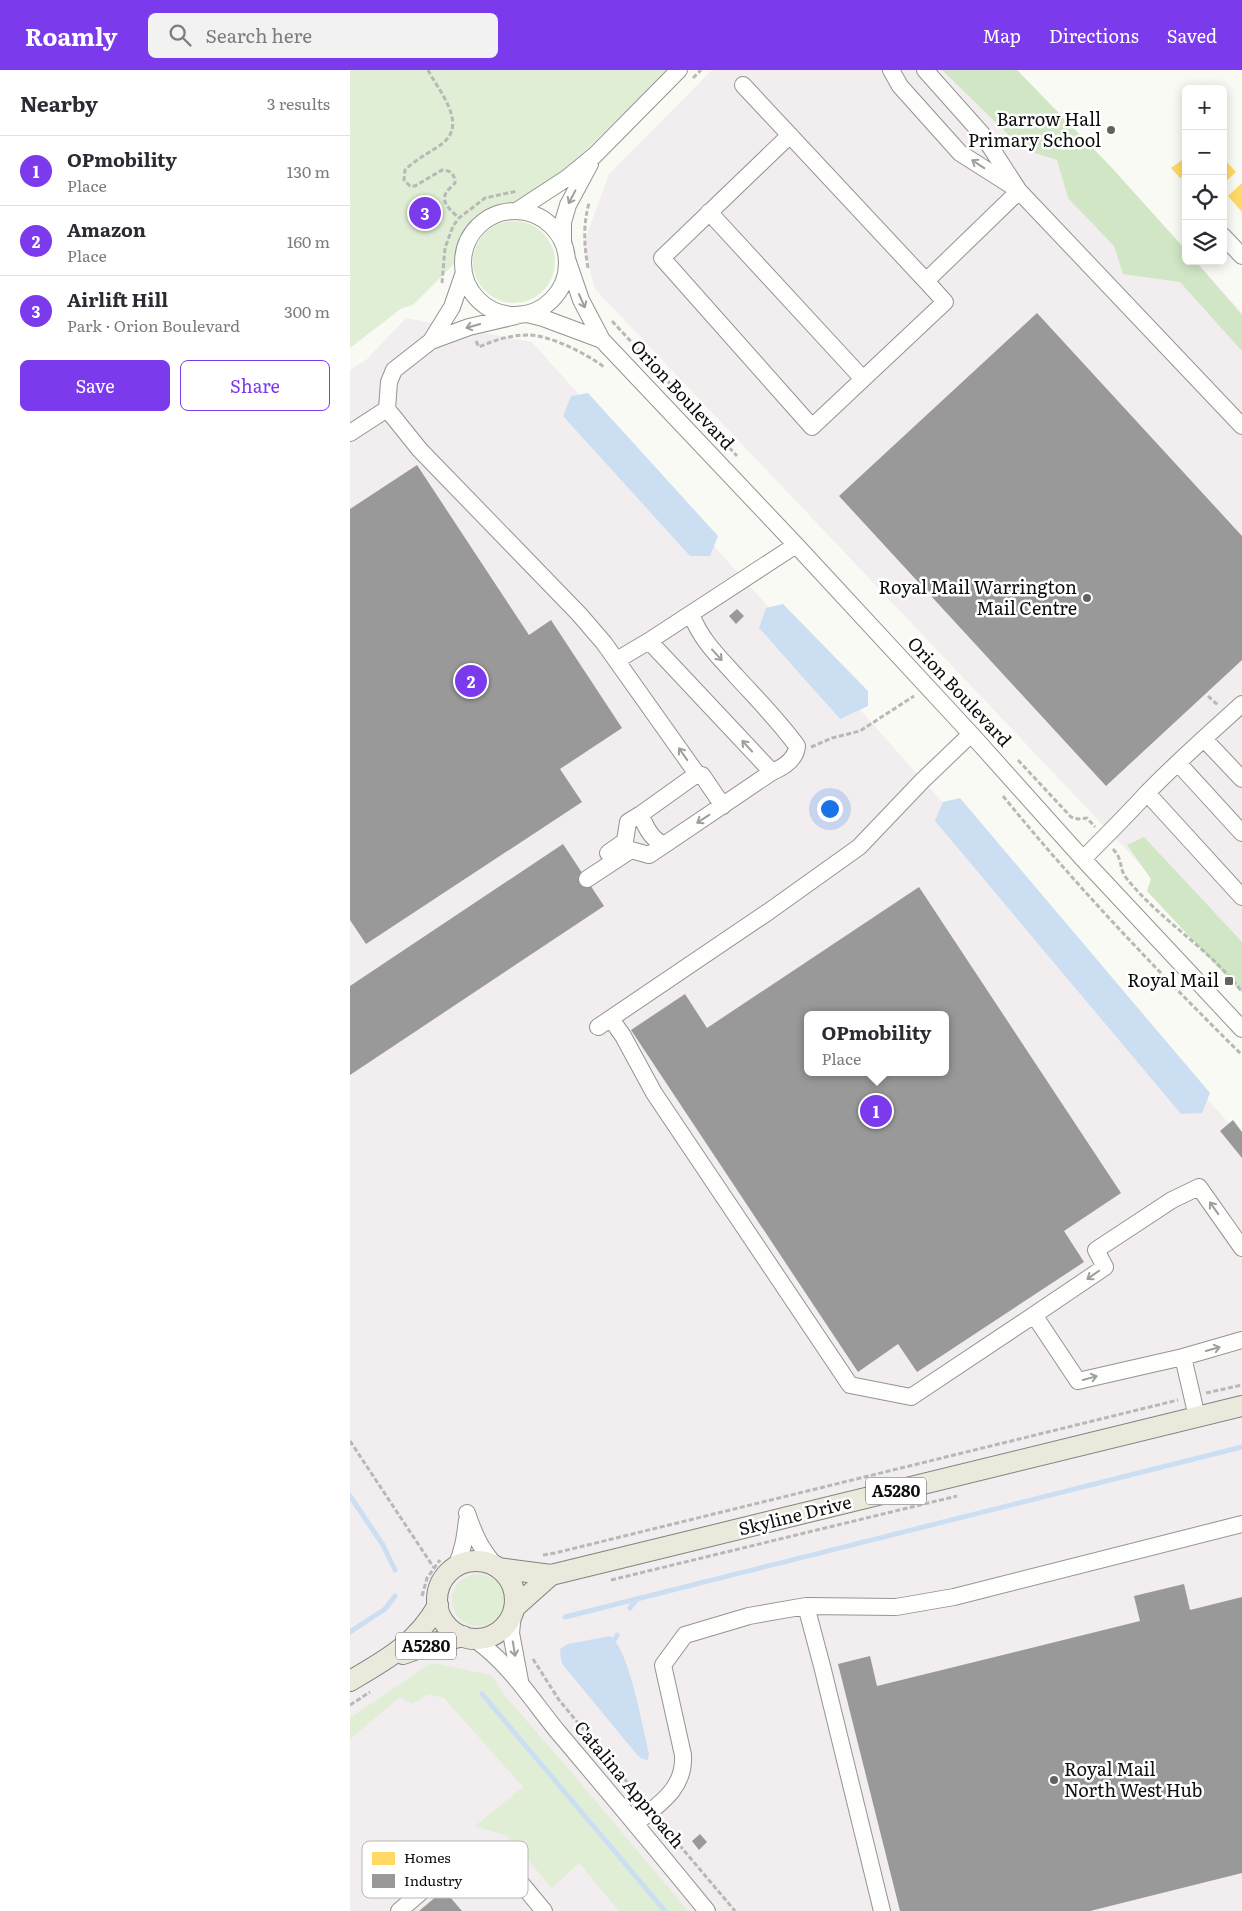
<!DOCTYPE html>
<html lang="en">
<head>
<meta charset="utf-8">
<style>
  body { margin:0; font-family:Literata,serif; background:#f2f2f3; color:#2b2b33 }
  .controls { position:absolute; right:15px; top:15px; display:grid; overflow:hidden; border-radius:8px; box-shadow:0 2px 12px #0003 }
  .controls button { width:45px; height:45px; display:grid; place-items:center; padding:0; border:0; border-bottom:1px solid #e1e1e2; background:#fff; color:#2b2b33; font:25px sans-serif }
  .you { position:absolute; left:479px; top:738px; width:18px; height:18px; margin:-12px; border:4px solid #fff; border-radius:50%; background:#1a73e8; box-shadow:0 0 0 8px #1a73e833 }
  .badge { display:grid; place-items:center; width:32px; height:32px; border-radius:50%; background:#7c3aed; color:#fff; font-size:16px; font-weight:700 }
  .pin { position:absolute; translate:-50% -50%; border:2px solid #fff; box-shadow:0 1px 5px #0006 }
  .popup { position:absolute; left:454px; top:941px; width:145px; height:65px; box-sizing:border-box; display:grid; place-content:center; border-radius:8px; background:#fff; filter:drop-shadow(0 1px 4px #0005); font-size:16px; white-space:nowrap; color:#7c7c81 }
  .popup b { font-size:19px; color:#2b2b33 }
  .popup::after { content:''; position:absolute; left:50%; top:100%; margin-left:-10px; border:10px solid transparent; border-top-color:#fff }
  .list { margin:0; padding:0; list-style:none }
  h2 { display:flex; justify-content:space-between; align-items:center; height:65px; margin:0; padding:0 20px; font-size:21px }
  h2 small { font-size:16px; font-weight:400; color:#7c7c81 }
  .list li { display:grid; grid-template-columns:32px 1fr auto; gap:15px; align-items:center; box-sizing:border-box; height:70px; padding:0 20px; border-top:1px solid #e1e1e2 }
  .list b { display:block; font-size:19px; white-space:nowrap }
  .list p { margin:0; font-size:16px; white-space:nowrap; color:#7c7c81 }
  .list em { font-size:16px; font-style:normal; color:#7c7c81 }
  .actions { display:flex; gap:10px; padding:15px 20px }
  .actions a { flex:1; padding:11px 0; border:1px solid #7c3aed; border-radius:8px; text-align:center; font-size:18px; color:#7c3aed }
  .actions .main { background:#7c3aed; color:#fff }
  .icon { flex:none; width:28px; height:28px; fill:none; stroke:currentColor; stroke-width:2; stroke-linecap:round; stroke-linejoin:round }
  .map { position:relative; flex:none; width:892px; height:1841px; overflow:hidden }
  header { display:flex; align-items:center; gap:30px; box-sizing:border-box; height:70px; padding:0 25px; background:#7c3aed; color:#fff }
  header strong { font-size:24px }
  nav { display:flex; gap:28px; margin-inline-start:auto; font-size:18px }
  .search { width:350px; height:45px; background:#f2f2f3; display:flex; align-items:center; gap:12px; box-sizing:border-box; padding:0 18px; border-radius:8px; color:#7c7c81; font-size:19px }
  main { display:flex }
  aside { flex:1; background:#fff }
  .map>svg:first-child { display:block }
  .industrial { fill:#f2edef; fill-rule:evenodd }
  .green { fill:#e0eed5 }
  .forest { fill:#d0e6c4 }
  .water { fill:#ccdff2 }
  .homes { fill:#ffd966 }
  .industry { fill:#999; fill-rule:evenodd }
  .lines { fill:none; stroke-linecap:round; stroke-linejoin:round }
  .stream { stroke:#ccdff2; stroke-width:5 }
  .minor-casing { stroke:#949492; stroke-width:18 }
  .major-casing { stroke:#82827f; stroke-width:22 }
  .path { stroke:#b8b8b7; stroke-width:3; stroke-dasharray:5 2.5; stroke-linecap:butt }
  .minor { stroke:#fefefd; stroke-width:16 }
  .major { stroke:#eae9db; stroke-width:20 }
  .oneway { stroke:#9e9e9d }
  .poi-dot { fill:#61615e; stroke:#fff; stroke-width:2 }
  .labels { text-anchor:middle; stroke-width:5; stroke-linejoin:round; paint-order:stroke }
  .shield { fill:#fff; stroke:#565656; stroke-width:1 }
  .shield-label { font-size:16px; font-weight:bold; fill:#0e0e0e }
  .poi-label { font-size:18px; fill:#0e0e0e; stroke:#fff; text-anchor:end }
  .street-label { font-size:18px; fill:#0e0e0e; stroke:#fff }
  .key { fill:#fff; stroke:#b7b7b7; stroke-width:1 }
  .key-label { font-size:14px; fill:#0e0e0e }
</style>
</head>
<body>
<header>
<strong>Roamly</strong>
<div class="search"><svg class="icon" aria-label="search" viewBox="0 0 24 24"><circle cx="10" cy="10" r="6"/><path d="M15 15l6 6"/></svg>Search here</div>
<nav><a>Map</a><a>Directions</a><a>Saved</a></nav>
</header>
<main>
<aside>
<h2>Nearby<small>3 results</small></h2>
<ul class="list">
<li><span class="badge">1</span><div><b>OPmobility</b><p>Place</p></div><em>130 m</em></li>
<li><span class="badge">2</span><div><b>Amazon</b><p>Place</p></div><em>160 m</em></li>
<li><span class="badge">3</span><div><b>Airlift Hill</b><p>Park · Orion Boulevard</p></div><em>300 m</em></li>
</ul>
<div class="actions"><a class="main">Save</a><a>Share</a></div>
</aside>
<div class="map">
<svg width="892" height="1841" viewBox="0 0 892 1841">
  <rect width="100%" height="100%" fill="#fafaf4"/>
  <path class="industrial" d="M362 0H667L761 97 836 180V191H846L892 243V902L245 219 233 175 259 104Z
    M56 248 182 272 892 1068V1841H0V300L17 289ZM457 945H595V1002H457Z"/>
  <path class="green" d="M0 0H318L236 80 205 106 165 135 134 150 120 160 107 191 63 235 52 238 0 278Z
    M123 192a41 41 0 1 1 82 0a41 41 0 1 1-82 0Z
    M102 1530a26 26 0 1 1 52 0a26 26 0 1 1-52 0Z
    M81 1593 141 1605 155 1626 217 1697 338 1841H269L229 1793 202 1818 157 1766 125 1756 173 1717 94 1628 78 1624 62 1634 50 1627 0 1669V1648Z"/>
  <path class="forest" d="M592 0H667L761 97 833 177 836 180V191H845L892 245V281L830 212 773 204 764 176 718 128 707 90 682 82 665 71Z
    M794 767 892 872V923L797 821 801 809 777 775Z"/>
  <path class="water" d="M238 323 368 466 360 486H340L213 346 221 326Z
    M433 534 518 621V636L490 649 409 558 416 538Z
    M610 728 860 1023 852 1043 831 1044 585 751 593 732Z
    M260 1566C279 1578 293 1659 299 1683L298 1690 292 1689 288 1686 213 1595 211 1590 210 1579 218 1574Z"/>
  <path class="homes" d="M836 87V103L830 108 821 98Z
    M873 88 886 102 873 114Z
    M892 113V142L878 126Z"/>
  <path class="industry" d="M687 243 892 466V590L756 716 489 426Z
    M67 395 179 565 201 550 272 658 210 699 232 732 16 874 0 850V439Z
    M387 539 394 546 386 554 379 546Z
    M213 774 254 836 0 1005V916Z
    M569 817 771 1123 714 1161 734 1192 567 1302 548 1274 508 1302 281 960 335 924 357 958ZM457 945H595V1002H457Z
    M883 1050 892 1062V1088L870 1061Z
    M834 1514 840 1540 892 1527V1803L740 1841H550L488 1594 520 1586 527 1616 790 1551 784 1526Z
    M350 1764 357 1772 349 1780 342 1771Z
    M94 1820 112 1841H69Z"/>
  <g class="lines">
    <path class="stream" d="M0 1426 33 1475 45 1500
      M280 1538 286 1530
      M215 1547 892 1377
      M0 1562 35 1539 45 1526
      M265 1569 267 1565
      M132 1624 315 1841"/>
    <defs>
      <path id="minor" d="M541 0 550 16 610 83 665 118
        M575 0 632 64 669 121 892 356
        M393 15 576 211
        M440 65 312 188 462 357 595 232 576 211 669 121
        M168 140 217 108 245 85 329 0
        M113 193a52 52 0 1 1 104 0a52 52 0 1 1-104 0Z
        M359 142 513 309
        M873 166 892 186
        M213 173V152L218 135 240 94
        M217 189 231 230 252 270 446 475 621 664 733 789 892 959
        M177 244 193 248 252 270
        M166 246 119 257 81 271 44 300 39 312 37 339 70 380 229 544 254 573 347 704 291 744C295 757 301 769 314 775L422 702
        M81 271 102 237 113 205
        M0 363 37 339
        M299 571 422 702C434 697 446 689 447 676 429 651 407 629 386 606 368 586 351 570 341 544
        M267 590 299 571 446 475
        M854 669 892 709
        M828 693 892 763
        M347 704 352 705 373 736
        M797 723 892 827
        M258 783 275 771 278 752 291 744
        M733 789C755 767 776 746 797 723 827 692 860 663 892 634
        M237 809 281 780 299 785 314 775
        M261 949 273 966 304 1023 500 1315 561 1327 684 1245
        M248 957 418 842 509 777 572 711 621 664
        M892 1178 849 1117 822 1130 746 1180 755 1197 684 1245 728 1311 833 1287 892 1270
        M833 1287 847 1347
        M117 1443C124 1464 131 1480 146 1496
        M105 1498C113 1482 115 1467 117 1450
        M456 1536 472 1596 532 1841
        M163 1544 161 1563 170 1611
        M124 1569C159 1593 181 1629 208 1662 258 1721 308 1781 357 1841
        M285 1754C309 1734 335 1719 333 1685L313 1595 335 1565 399 1546 456 1536 546 1537 604 1527 892 1454
        M49 1841 107 1791 124 1780 141 1781 155 1794 194 1841"/>
      <path id="major" d="M87 1530a39 39 0 1 1 78 0a39 39 0 1 1-78 0Z
        M148 1498 201 1505 892 1336
        M164 1538 201 1505
        M53 1584 84 1573 113 1566
        M0 1611C36 1590 67 1573 88 1535"/>
    </defs>
    <use href="#minor" class="minor-casing"/>
    <use href="#major" class="major-casing"/>
    <path class="path" d="M78 0C88 20 118 53 93 73 81 82 66 89 55 100L54 110 60 116H65L92 100C101 100 105 105 105 113 103 116 98 119 96 123 90 133 103 142 109 148
      M343 8 351 0
      M238 198C234 175 233 155 239 133
      M92 213 95 178 103 156 109 148 135 128 167 121
      M262 251 387 386
      M126 271 129 277C145 270 160 265 178 265 200 265 237 284 254 297
      M858 626 869 636
      M461 677 482 668 510 661 564 626
      M668 690 721 747 728 749 737 748 745 757
      M653 726C727 817 808 902 892 985
      M763 779C774 791 768 798 777 809 811 851 860 879 892 922
      M856 1323 892 1315
      M0 1371 84 1498
      M193 1485 205 1483 828 1330
      M261 1510 607 1426
      M72 1526 77 1508 90 1490
      M183 1589 209 1630 292 1730
      M0 1635 20 1622
      M310 1752 385 1841"/>
    <use href="#minor" class="minor"/>
    <use href="#major" class="major"/>
  </g>
  <defs><path id="oneway-shaft" d="M-6 0H5M1.5-3L5.5 0L1.5 3" fill="none" stroke-width="1.6" stroke-linecap="round" stroke-linejoin="round" transform="scale(1.25)"/></defs>
  <g class="oneway">
    <use href="#oneway-shaft" transform="translate(628 94) rotate(-147)"/>
    <use href="#oneway-shaft" transform="translate(222 127) rotate(118)"/>
    <use href="#oneway-shaft" transform="translate(232 231) rotate(66)"/>
    <use href="#oneway-shaft" transform="translate(123 256) rotate(164)"/>
    <use href="#oneway-shaft" transform="translate(367 585) rotate(48)"/>
    <use href="#oneway-shaft" transform="translate(397 676) rotate(-133)"/>
    <use href="#oneway-shaft" transform="translate(333 684) rotate(-125)"/>
    <use href="#oneway-shaft" transform="translate(353 749) rotate(147)"/>
    <use href="#oneway-shaft" transform="translate(864 1138) rotate(-125)"/>
    <use href="#oneway-shaft" transform="translate(743 1205) rotate(145)"/>
    <use href="#oneway-shaft" transform="translate(863 1279) rotate(-16)"/>
    <use href="#oneway-shaft" transform="translate(740 1308) rotate(-15)"/>
    <use href="#oneway-shaft" transform="translate(164 1579) rotate(81)"/>
  </g>
  <g class="poi-dot">
    <circle cx="761" cy="60" r="5"/>
    <circle cx="737" cy="528" r="5"/>
    <rect x="874" y="906" width="10" height="10" rx="2.5"/>
    <circle cx="704" cy="1710" r="5"/>
  </g>
  <g class="labels">
    <g class="shield">
      <rect x="516" y="1407.5" width="60" height="27" rx="4"/>
      <rect x="46" y="1562.5" width="60" height="27" rx="4"/>
    </g>
    <g class="shield-label">
      <text x="546" y="1427">A5280</text>
      <text x="76" y="1582">A5280</text>
    </g>
    <g class="poi-label">
      <text x="751" y="56">Barrow Hall<tspan x="751" dy="21">Primary School</tspan></text>
      <text x="727" y="524">Royal Mail Warrington<tspan x="727" dy="21">Mail Centre</tspan></text>
      <text x="869" y="917">Royal Mail</text>
      <text x="714" y="1706" text-anchor="start">Royal Mail<tspan x="714" dy="21">North West Hub</tspan></text>
    </g>
    <g class="street-label">
      <text transform="translate(332 325) rotate(47)" y="6">Orion Boulevard</text>
      <text transform="translate(609 622) rotate(47)" y="6">Orion Boulevard</text>
      <text transform="translate(445 1446) rotate(-14)" y="6">Skyline Drive</text>
      <text transform="translate(279 1715) rotate(50)" y="6">Catalina Approach</text>
    </g>
  </g>
  <rect x="12" y="1771" width="166" height="57" rx="8" class="key"/>
  <rect x="22" y="1782" width="23" height="13" fill="#ffd966"/>
  <rect x="22" y="1804" width="23" height="14" fill="#999"/>
  <g class="key-label">
    <text x="54" y="1793">Homes</text>
    <text x="54" y="1816">Industry</text>
  </g>
</svg>
<div class="controls">
<button>+</button>
<button>−</button>
<button><svg class="icon" aria-label="locate" viewBox="0 0 24 24"><circle cx="12" cy="12" r="6"/><path d="M12 2v4M12 18v4M2 12h4M18 12h4"/></svg></button>
<button><svg class="icon" aria-label="layers" viewBox="0 0 24 24"><path d="M12 4l9 5-9 5-9-5zM3 14l9 5 9-5"/></svg></button>
</div>
<div class="you"></div>
<div class="pin badge" style="left:526px;top:1041px">1</div>
<div class="popup"><b>OPmobility</b>Place</div>
<div class="pin badge" style="left:121px;top:611px">2</div>
<div class="pin badge" style="left:75px;top:143px">3</div>
</div>
</main>
</body>
</html>
